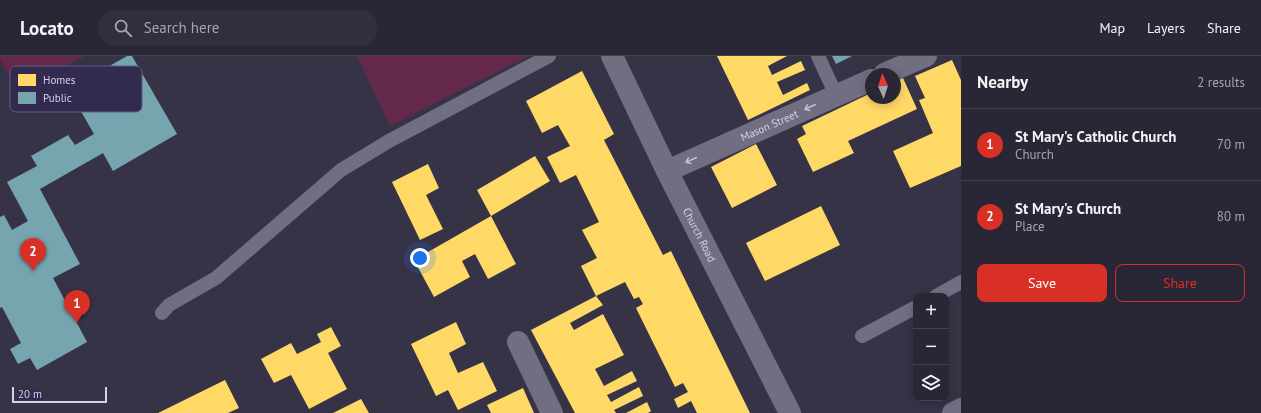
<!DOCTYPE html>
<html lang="en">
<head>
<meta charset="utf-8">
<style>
  body { margin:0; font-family:"PT Sans",sans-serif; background:#312e3d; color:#f1f3f6 }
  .controls { position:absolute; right:12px; bottom:12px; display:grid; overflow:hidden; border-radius:8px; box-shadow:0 2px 10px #0003 }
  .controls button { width:36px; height:36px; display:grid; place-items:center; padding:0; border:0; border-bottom:1px solid #454350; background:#292635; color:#f1f3f6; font:20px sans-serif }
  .compass { position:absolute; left:865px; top:12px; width:36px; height:36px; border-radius:50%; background:#292635; box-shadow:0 2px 10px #0003; rotate:357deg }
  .scale { position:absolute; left:12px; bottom:10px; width:95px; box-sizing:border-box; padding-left:4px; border:2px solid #d3d0e7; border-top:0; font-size:11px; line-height:14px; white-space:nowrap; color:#d3d0e7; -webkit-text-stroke:3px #322b4f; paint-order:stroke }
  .you { position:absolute; left:420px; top:202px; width:14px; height:14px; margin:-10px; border:3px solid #fff; border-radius:50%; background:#1a73e8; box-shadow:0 0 0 6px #1a73e833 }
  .badge { display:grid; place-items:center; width:26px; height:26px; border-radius:50%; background:#d93025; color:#fff; font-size:13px; font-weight:700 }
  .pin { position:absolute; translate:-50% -33px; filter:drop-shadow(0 1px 2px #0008) }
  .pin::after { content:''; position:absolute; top:21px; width:14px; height:12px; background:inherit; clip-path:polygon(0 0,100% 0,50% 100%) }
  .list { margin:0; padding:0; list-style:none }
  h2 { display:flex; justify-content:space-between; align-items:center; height:52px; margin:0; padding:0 16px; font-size:17px }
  h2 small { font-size:13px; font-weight:400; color:#a5a5ad }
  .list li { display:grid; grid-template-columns:26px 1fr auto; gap:12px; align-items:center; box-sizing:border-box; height:72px; padding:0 16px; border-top:1px solid #454350 }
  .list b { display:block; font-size:15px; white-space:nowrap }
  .list p { margin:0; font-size:13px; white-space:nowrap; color:#a5a5ad }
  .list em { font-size:13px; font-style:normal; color:#a5a5ad }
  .actions { display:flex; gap:8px; padding:12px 16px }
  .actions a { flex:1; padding:9px 0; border:1px solid #d93025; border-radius:8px; text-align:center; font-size:14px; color:#d93025 }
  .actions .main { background:#d93025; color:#fff }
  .icon { flex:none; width:22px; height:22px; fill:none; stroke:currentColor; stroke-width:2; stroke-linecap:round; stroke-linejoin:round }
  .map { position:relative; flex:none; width:961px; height:357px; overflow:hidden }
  header { display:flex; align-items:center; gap:24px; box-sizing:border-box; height:56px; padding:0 20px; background:#292635; border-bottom:1px solid #454350 }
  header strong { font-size:19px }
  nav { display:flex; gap:22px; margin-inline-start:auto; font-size:14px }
  .search { width:280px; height:36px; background:#312e3d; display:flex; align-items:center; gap:10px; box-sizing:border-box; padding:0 14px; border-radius:22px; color:#a5a5ad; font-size:15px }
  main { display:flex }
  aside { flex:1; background:#292635 }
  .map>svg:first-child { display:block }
  .green { fill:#64294a }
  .homes { fill:#ffd966 }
  .public { fill:#76a5af }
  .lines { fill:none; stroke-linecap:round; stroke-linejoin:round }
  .service { stroke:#716e82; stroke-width:14 }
  .minor { stroke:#716e82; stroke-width:22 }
  .oneway { stroke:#bfbcd3 }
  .labels { text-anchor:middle; stroke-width:4; stroke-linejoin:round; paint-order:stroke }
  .street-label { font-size:11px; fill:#d3d0e7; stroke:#322b4f }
  .key { fill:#322b4f; stroke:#625d7d; stroke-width:1 }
  .key-label { font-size:11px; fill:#d3d0e7 }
</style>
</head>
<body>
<header>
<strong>Locato</strong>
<div class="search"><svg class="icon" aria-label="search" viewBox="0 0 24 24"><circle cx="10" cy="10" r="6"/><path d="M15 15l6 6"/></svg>Search here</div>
<nav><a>Map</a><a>Layers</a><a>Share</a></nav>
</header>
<main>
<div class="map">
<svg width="961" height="357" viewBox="0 0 961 357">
  <rect width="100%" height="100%" fill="#373347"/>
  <path class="green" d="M0 0H85L17 35 0 3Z
    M357 0H529L390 70Z"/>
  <path class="homes" d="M717 0H787L768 10 772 19 801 5 805 14 777 26 783 39 807 27 810 34 748 64Z
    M952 4 961 24V110L910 132 893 95 933 77 919 44 925 42 915 20Z
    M582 15 614 78 604 84 663 199 671 195 750 357H697L691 345 678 352 674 343 688 336 683 327 675 331 636 252 643 248 639 241 634 243 625 226 596 240 581 210 597 202 582 174 599 166 576 119 560 127 547 101 570 90 558 69 542 77 526 45Z
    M903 22 917 53 848 85 854 97 813 116 797 83 806 78 802 70 871 37V42H895V26Z
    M756 88 777 129 732 152 711 111Z
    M535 100 550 125 491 160 516 208 488 223 475 198 462 205 470 221 434 241 414 204 491 160 477 134Z
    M428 108 439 132 426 139 443 173 420 184 392 126Z
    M821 150 840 189 765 225 746 187Z
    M596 240 603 249 570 267 574 274 603 258 624 299 595 313 604 330 632 315 637 325 607 339 611 346 639 331 643 340 614 354 616 357H575L531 274Z
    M456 266 466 288 449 297 458 317 483 306 497 335 458 354 448 334 436 340 411 288Z
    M331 271 341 290 328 297 347 333 309 353 291 319 274 327 261 303 291 287 297 298 321 286 317 278Z
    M225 324 239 352 228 357H158Z
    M523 332 534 357H491L487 349Z
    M361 343 369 357H333Z
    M647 346 651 355 648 357H626Z"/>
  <path class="public" d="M127 0H132L177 78 113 115 103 97 40 133 80 208 53 222 87 286 37 314 30 302 18 308 10 293 21 287 2 251 0 252V161L4 159 12 174 28 165 7 126 37 110 31 100 68 79 75 89 94 78 75 45 113 23 106 12Z
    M832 0H852L836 8Z"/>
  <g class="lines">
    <path class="service" d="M818 0 836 39
      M936 240 961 226
      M162 257 169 249 216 222 341 114 389 85 549 0
      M862 280 916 251"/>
    <g class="minor">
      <path id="s1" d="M612 0 667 115 790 357"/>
      <path d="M884 18 926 0"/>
      <path id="s2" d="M667 115 871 24"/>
      <path d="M518 286 552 357"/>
      <path d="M953 357 961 353"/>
    </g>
  </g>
  <defs><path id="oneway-shaft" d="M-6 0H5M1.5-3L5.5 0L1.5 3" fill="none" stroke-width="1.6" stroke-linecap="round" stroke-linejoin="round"/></defs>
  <g class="oneway">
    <use href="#oneway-shaft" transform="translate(810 51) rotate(156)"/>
    <use href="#oneway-shaft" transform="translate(691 104) rotate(156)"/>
  </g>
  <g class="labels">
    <g class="street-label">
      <text dy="4" stroke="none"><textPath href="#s2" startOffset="112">Mason Street</textPath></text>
      <text dy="4" stroke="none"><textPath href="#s1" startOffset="199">Church Road</textPath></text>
    </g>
  </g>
  <rect x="10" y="10" width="132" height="46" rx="6" class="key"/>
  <rect x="18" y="18" width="18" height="12" fill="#ffd966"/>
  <rect x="18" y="36" width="18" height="12" fill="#76a5af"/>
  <g class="key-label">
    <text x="43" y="28">Homes</text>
    <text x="43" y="46">Public</text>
  </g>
</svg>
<div class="controls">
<button>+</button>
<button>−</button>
<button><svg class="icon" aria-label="layers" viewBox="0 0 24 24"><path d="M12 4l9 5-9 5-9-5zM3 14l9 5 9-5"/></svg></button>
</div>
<svg class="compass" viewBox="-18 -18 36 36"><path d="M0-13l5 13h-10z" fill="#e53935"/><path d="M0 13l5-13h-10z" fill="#a5a5ad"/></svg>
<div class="scale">20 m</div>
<div class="you"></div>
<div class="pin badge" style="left:77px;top:267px">1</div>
<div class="pin badge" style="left:33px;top:215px">2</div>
</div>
<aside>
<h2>Nearby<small>2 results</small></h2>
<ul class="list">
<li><span class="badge">1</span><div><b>St Mary's Catholic Church</b><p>Church</p></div><em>70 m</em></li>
<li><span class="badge">2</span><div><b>St Mary's Church</b><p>Place</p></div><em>80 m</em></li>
</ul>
<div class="actions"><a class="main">Save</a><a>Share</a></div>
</aside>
</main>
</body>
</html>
